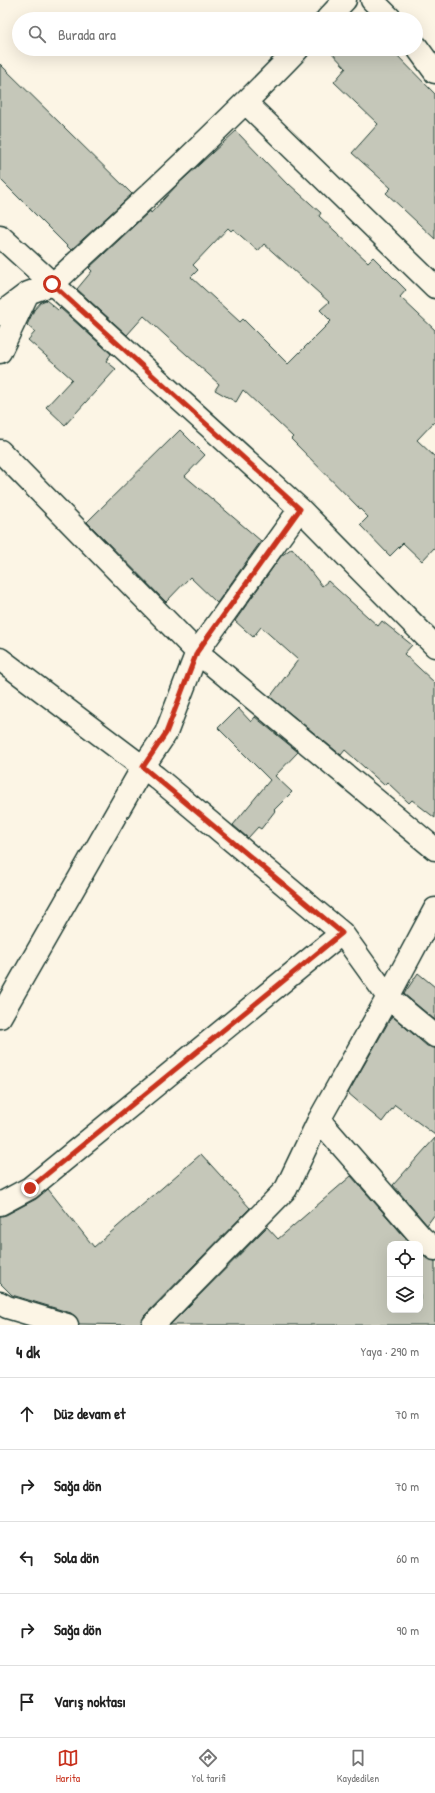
<!DOCTYPE html>
<html lang="tr">
<head>
<meta charset="utf-8">
<style>
  body { margin:0; font-family:"Patrick Hand",sans-serif; background:#f2f2f2; color:#222 }
  .controls { position:absolute; right:12px; bottom:12px; display:grid; overflow:hidden; border-radius:8px; box-shadow:0 4px 16px #0002 }
  .controls button { width:36px; height:36px; display:grid; place-items:center; padding:0; border:0; border-bottom:1px solid #e0e0e0; background:#fff; color:#222; font:20px sans-serif }
  .stop { position:absolute; width:12px; height:12px; margin:-9px; border:3px solid #c8321e; border-radius:50%; background:#fff }
  .stop.end { background:#c8321e; border-color:#fff; box-shadow:0 1px 4px #0008 }
  .list { margin:0; padding:0; list-style:none }
  h2 { display:flex; justify-content:space-between; align-items:center; height:52px; margin:0; padding:0 16px; font-size:17px }
  h2 small { font-size:13px; font-weight:400; color:#767676 }
  .list li { display:grid; grid-template-columns:26px 1fr auto; gap:12px; align-items:center; box-sizing:border-box; height:72px; padding:0 16px; border-top:1px solid #e0e0e0 }
  .list b { display:block; font-size:15px; white-space:nowrap }
  .list em { font-size:13px; font-style:normal; color:#767676 }
  .icon { flex:none; width:22px; height:22px; fill:none; stroke:currentColor; stroke-width:2; stroke-linecap:round; stroke-linejoin:round }
  .map { position:relative; flex:none; width:435px; height:1325px; overflow:hidden }
  .search { position:absolute; background:#fff; box-shadow:0 4px 16px #0002; left:12px; right:12px; top:12px; height:44px; display:flex; align-items:center; gap:10px; box-sizing:border-box; padding:0 14px; border-radius:22px; color:#767676; font-size:15px }
  .sheet { height:412px; background:#fff }
  nav { display:flex; justify-content:space-around; align-items:center; box-sizing:border-box; height:56px; border-top:1px solid #e0e0e0; background:#fff; font-size:11px; color:#767676 }
  nav a { display:grid; justify-items:center; gap:2px }
  nav .on { color:#c8321e }
  .map>svg:first-child { display:block }
  .building { fill:#c5c7b9; stroke:#1f3d34; fill-rule:evenodd }
  .lines { fill:none; stroke-linecap:round; stroke-linejoin:round }
  .minor-casing { stroke:#1f3d34; stroke-width:25 }
  .minor { stroke:#fcf5e5; stroke-width:22 }
  .route { stroke:#c8321e; stroke-width:5 }
</style>
</head>
<body>
<div class="map">
<svg width="435" height="1325" viewBox="0 0 435 1325">
  <rect width="100%" height="100%" fill="#fcf5e5"/>
  <filter id="ink" filterUnits="userSpaceOnUse"><feTurbulence type="fractalNoise" baseFrequency=".025" numOctaves="2"/><feDisplacementMap in="SourceGraphic" scale="8" xChannelSelector="R" yChannelSelector="G"/><feConvolveMatrix kernelMatrix="1 2 1 2 8 2 1 2 1" color-interpolation-filters="sRGB"/></filter>
  <g filter="url(#ink)">
    <path class="building" d="M328 49H391L435 94V239L386 193 391 188 352 153 378 124 334 82 346 68Z
      M0 64 132 194 71 250 0 179Z
      M236 131 288 185 289 184 321 213 319 216 368 262 373 257 406 290 400 297 435 330V421L417 440 435 457V547L422 561 403 543 390 556 360 525 368 517 291 439 293 437 243 390 236 402 215 390 219 384 144 316 127 335 77 289 92 271 89 268 150 211 151 213 177 185ZM228 228 231 231 233 229 258 251 264 244 329 302 320 310 331 321 288 364 243 319 240 322 191 277 198 270 193 265Z
      M46 300 58 310 60 308 111 354 106 361 116 369 65 425 46 407 72 379 28 340 35 332 27 325 34 310 41 302Z
      M180 430 205 455 185 476 261 541 217 603 190 577 166 602 87 522Z
      M292 548 322 586 328 581 378 626 382 621 412 645 404 654 435 683V818L412 800 409 803 387 782 384 785 345 750 341 755 270 697 298 660 261 627 253 637 235 621 281 556Z
      M238 708 251 722 255 717 298 752 275 776 292 792 274 810 275 811 261 829 258 827 248 838 233 825 270 780 218 728Z
      M418 973 435 987V1020L404 994Z
      M392 1016 427 1046 435 1048V1135L395 1105 382 1122 348 1093Z
      M435 1138V1214L427 1225 393 1185Z
      M201 1154 250 1208 144 1316 141 1325 79 1324 76 1317 71 1313 12 1295 0 1283V1216L6 1215 36 1199 48 1189 94 1247Z
      M351 1176 411 1244H390V1310H420V1253L427 1259 435 1261V1325H170L267 1227 278 1239Z"/>
    <g class="lines">
      <defs>
        <path id="minor" d="M372 0 391 19
          M327 19 345 0
          M416 46 435 72
          M246 103 435 287
          M0 236 300 509 435 646
          M0 314 28 293 53 284C136 207 219 131 298 49
          M0 352 27 295
          M0 451 197 652 435 849
          M0 659 156 777 342 933 388 997 435 1036
          M0 1017 143 767 166 733 197 652 300 509
          M319 1120 422 1238 435 1249
          M0 1204 30 1188 342 933
          M0 1303 7 1307 67 1325
          M153 1325 286 1189 319 1120 388 997 435 909"/>
      </defs>
      <use href="#minor" class="minor-casing"/>
      <use href="#minor" class="minor"/>
    </g>
  </g>
  <g class="lines" filter="url(#ink)">
    <path class="route" d="M30 1188 342 933 143 767 166 733 197 652 300 509 52 284"/>
  </g>
</svg>
<div class="controls">
<button><svg class="icon" aria-label="locate" viewBox="0 0 24 24"><circle cx="12" cy="12" r="6"/><path d="M12 2v4M12 18v4M2 12h4M18 12h4"/></svg></button>
<button><svg class="icon" aria-label="layers" viewBox="0 0 24 24"><path d="M12 4l9 5-9 5-9-5zM3 14l9 5 9-5"/></svg></button>
</div>
<div class="stop" style="left:52px;top:284px"></div>
<div class="stop end" style="left:30px;top:1188px"></div>
<div class="search"><svg class="icon" aria-label="search" viewBox="0 0 24 24"><circle cx="10" cy="10" r="6"/><path d="M15 15l6 6"/></svg>Burada ara</div>
</div>
<section class="sheet">
<h2>4 dk<small>Yaya · 290 m</small></h2>
<ul class="list">
<li><svg class="icon" aria-label="ahead" viewBox="0 0 24 24"><path d="M12 20V5M6 11l6-6 6 6"/></svg><div><b>Düz devam et</b></div><em>70 m</em></li>
<li><svg class="icon" aria-label="right" viewBox="0 0 24 24"><path d="M7 20v-9h11M14 6l5 5-5 5"/></svg><div><b>Sağa dön</b></div><em>70 m</em></li>
<li><svg class="icon" aria-label="left" viewBox="0 0 24 24"><path d="M17 20v-9H6M10 6l-5 5 5 5"/></svg><div><b>Sola dön</b></div><em>60 m</em></li>
<li><svg class="icon" aria-label="right" viewBox="0 0 24 24"><path d="M7 20v-9h11M14 6l5 5-5 5"/></svg><div><b>Sağa dön</b></div><em>90 m</em></li>
<li><svg class="icon" aria-label="arrive" viewBox="0 0 24 24"><path d="M6 21V4h12l-3 4 3 4H6"/></svg><div><b>Varış noktası</b></div></li>
</ul>
</section>
<nav>
<a class="on"><svg class="icon" aria-label="map" viewBox="0 0 24 24"><path d="M3 6l6-2 6 2 6-2v14l-6 2-6-2-6 2zM9 4v14M15 6v14"/></svg>Harita</a>
<a><svg class="icon" aria-label="directions" viewBox="0 0 24 24"><path d="M12 3l9 9-9 9-9-9zM9 14v-3h6M13 9l2 2-2 2"/></svg>Yol tarifi</a>
<a><svg class="icon" aria-label="saved" viewBox="0 0 24 24"><path d="M7 4h10v16l-5-4-5 4z"/></svg>Kaydedilen</a>
</nav>
</body>
</html>
